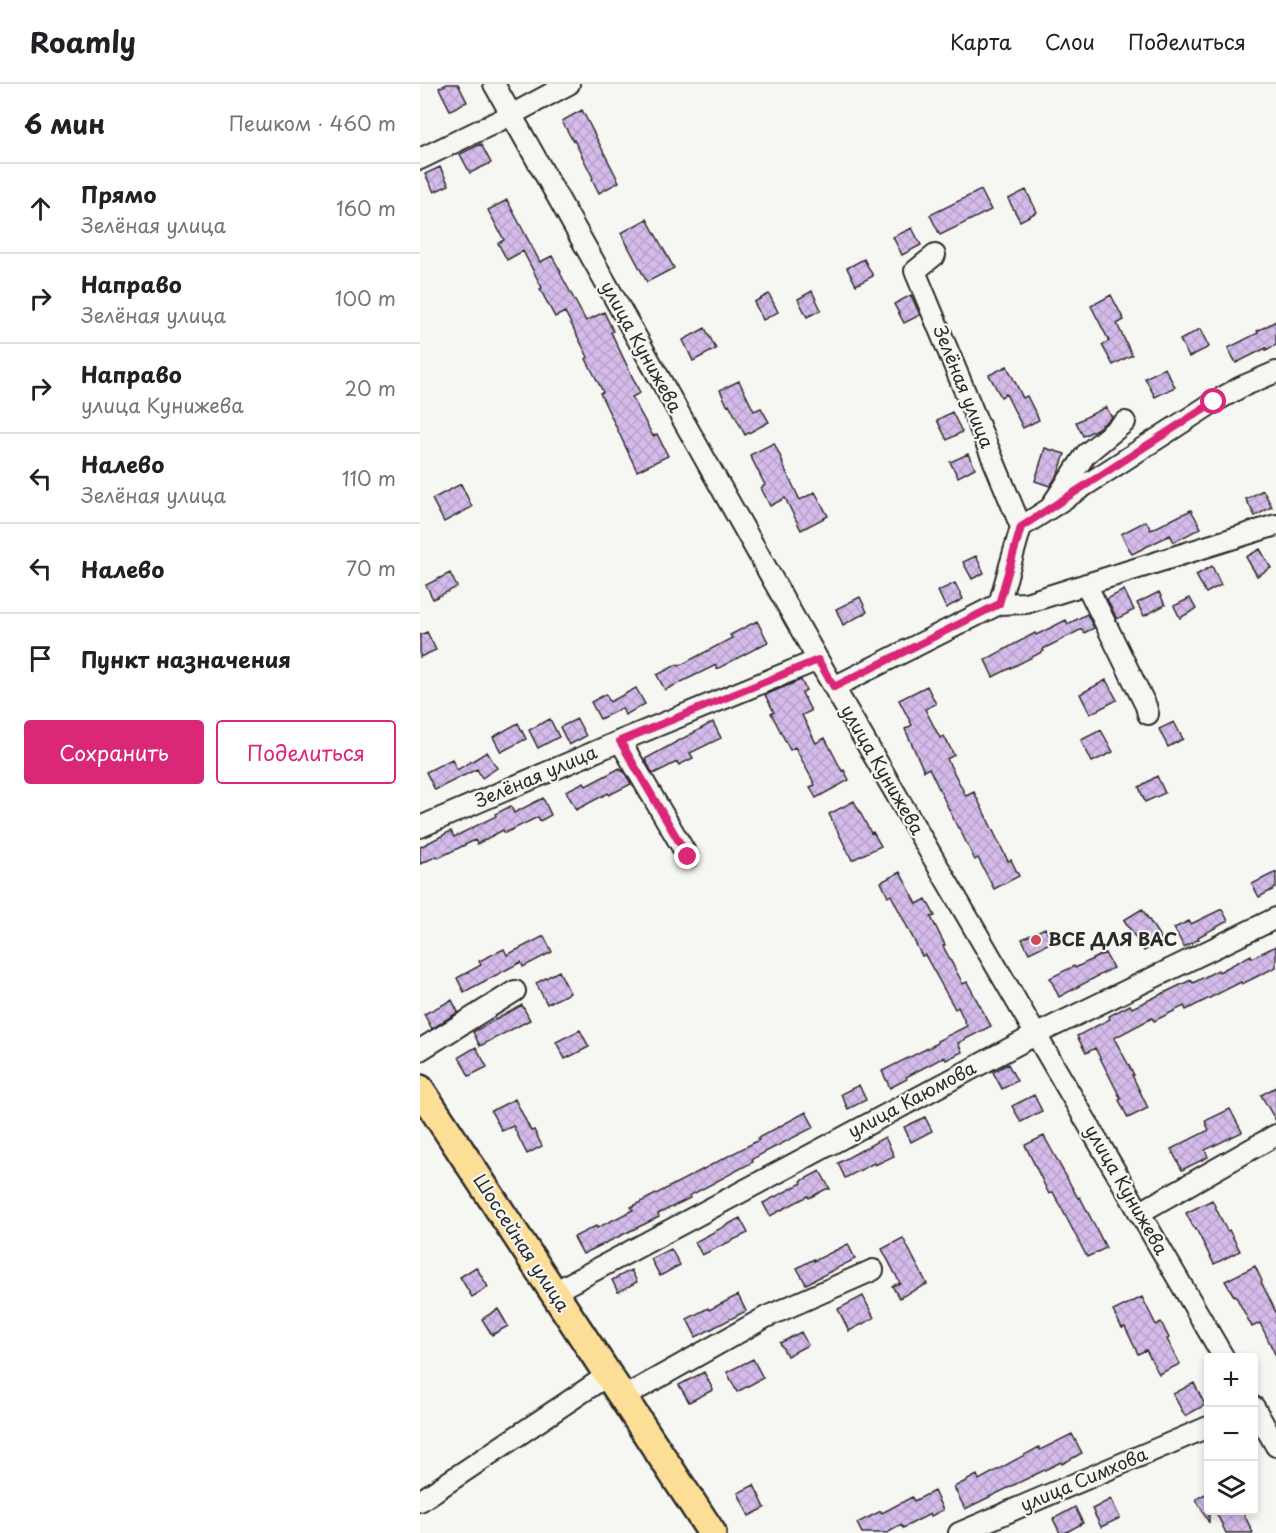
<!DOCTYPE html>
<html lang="ru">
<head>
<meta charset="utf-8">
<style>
  body { margin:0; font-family:"Playpen Sans",sans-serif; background:#f6f6f6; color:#202124 }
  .controls { position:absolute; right:18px; bottom:18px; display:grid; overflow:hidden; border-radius:6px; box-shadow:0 3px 9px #0003 }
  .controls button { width:54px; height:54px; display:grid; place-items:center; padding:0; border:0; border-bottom:2px solid #e0e0e0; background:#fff; color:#202124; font:30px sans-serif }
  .stop { position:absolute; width:18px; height:18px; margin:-14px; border:4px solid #db2777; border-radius:50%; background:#fff }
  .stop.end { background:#db2777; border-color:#fff; box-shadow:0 2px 6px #0008 }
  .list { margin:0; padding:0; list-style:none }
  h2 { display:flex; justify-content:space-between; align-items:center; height:78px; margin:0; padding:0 24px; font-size:26px }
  h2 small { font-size:20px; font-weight:400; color:#757577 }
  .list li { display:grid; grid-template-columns:39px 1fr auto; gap:18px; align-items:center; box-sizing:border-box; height:90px; padding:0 24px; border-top:2px solid #e0e0e0 }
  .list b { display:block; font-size:22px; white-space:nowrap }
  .list p { margin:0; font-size:20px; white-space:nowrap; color:#757577 }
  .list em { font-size:20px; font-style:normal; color:#757577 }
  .actions { display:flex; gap:12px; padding:18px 24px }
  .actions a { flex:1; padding:14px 0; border:2px solid #db2777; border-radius:6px; text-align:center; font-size:21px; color:#db2777 }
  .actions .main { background:#db2777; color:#fff }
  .icon { flex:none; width:33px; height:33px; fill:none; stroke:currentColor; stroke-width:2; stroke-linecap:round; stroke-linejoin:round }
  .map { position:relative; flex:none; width:856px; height:1449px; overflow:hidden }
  header { display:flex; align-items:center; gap:36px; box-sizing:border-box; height:84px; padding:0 30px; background:#fff; border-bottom:2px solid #e0e0e0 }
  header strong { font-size:28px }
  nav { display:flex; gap:33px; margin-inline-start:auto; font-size:21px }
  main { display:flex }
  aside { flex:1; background:#fff }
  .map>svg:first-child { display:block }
  .building { fill:url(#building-cross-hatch); stroke:#2b2b2b; stroke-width:1.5 }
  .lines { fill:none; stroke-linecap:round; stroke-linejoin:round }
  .minor-casing { stroke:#2b2b2b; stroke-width:24 }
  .highway-casing { stroke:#2b2b2b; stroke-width:32 }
  .minor { stroke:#f6f6f2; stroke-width:20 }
  .highway { stroke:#fdde96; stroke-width:27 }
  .route { stroke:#db2777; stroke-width:8 }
  .poi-dot { fill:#d1495b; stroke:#f6f6f2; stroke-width:2 }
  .labels { text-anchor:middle; stroke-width:4.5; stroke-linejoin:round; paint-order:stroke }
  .street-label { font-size:18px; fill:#2b2b2b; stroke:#f6f6f2 }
  .poi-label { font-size:18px; font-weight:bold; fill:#2b2b2b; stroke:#f6f6f2; text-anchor:start }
</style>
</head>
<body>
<header>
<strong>Roamly</strong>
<nav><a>Карта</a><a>Слои</a><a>Поделиться</a></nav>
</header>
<main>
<aside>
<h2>6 мин<small>Пешком · 460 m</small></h2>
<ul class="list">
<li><svg class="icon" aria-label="ahead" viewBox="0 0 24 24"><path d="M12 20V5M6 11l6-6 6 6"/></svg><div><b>Прямо</b><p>Зелёная улица</p></div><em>160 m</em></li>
<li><svg class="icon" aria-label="right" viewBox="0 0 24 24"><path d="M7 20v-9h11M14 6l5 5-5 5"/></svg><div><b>Направо</b><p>Зелёная улица</p></div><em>100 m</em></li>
<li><svg class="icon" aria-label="right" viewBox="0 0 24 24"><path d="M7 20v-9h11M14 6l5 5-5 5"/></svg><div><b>Направо</b><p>улица Кунижева</p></div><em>20 m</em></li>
<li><svg class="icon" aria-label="left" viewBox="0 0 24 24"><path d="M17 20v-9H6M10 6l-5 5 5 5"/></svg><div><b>Налево</b><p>Зелёная улица</p></div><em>110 m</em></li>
<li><svg class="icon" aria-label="left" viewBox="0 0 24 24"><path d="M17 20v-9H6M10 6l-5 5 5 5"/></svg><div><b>Налево</b></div><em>70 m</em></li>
<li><svg class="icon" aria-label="arrive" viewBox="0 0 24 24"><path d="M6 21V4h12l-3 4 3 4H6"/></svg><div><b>Пункт назначения</b></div></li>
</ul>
<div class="actions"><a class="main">Сохранить</a><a>Поделиться</a></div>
</aside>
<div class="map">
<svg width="856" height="1449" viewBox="0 0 856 1449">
  <defs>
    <pattern id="building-cross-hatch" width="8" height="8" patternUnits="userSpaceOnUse" patternTransform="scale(1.5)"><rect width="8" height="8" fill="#d5bbea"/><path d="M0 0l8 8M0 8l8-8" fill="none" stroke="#b7a1c9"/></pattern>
  </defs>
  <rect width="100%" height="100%" fill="#f6f6f2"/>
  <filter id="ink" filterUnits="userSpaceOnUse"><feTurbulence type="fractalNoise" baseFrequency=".0167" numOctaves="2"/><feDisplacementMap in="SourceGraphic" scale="12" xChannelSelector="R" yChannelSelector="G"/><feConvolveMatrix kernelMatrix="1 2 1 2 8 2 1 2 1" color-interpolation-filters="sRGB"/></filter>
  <g filter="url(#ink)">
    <path class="building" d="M27 0H38L47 18 30 26 19 4Z
      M162 26 199 98 179 109 172 95 173 94 154 56 153 57 142 37Z
      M61 60 71 79 50 89 40 70Z
      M20 83 29 101 14 108 5 90Z
      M561 106 571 126 520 151 510 131Z
      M606 106 617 128 600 137 588 115Z
      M87 116 120 178 132 172 141 188 140 189 166 237 184 228 193 247 191 248 220 309 212 313 233 352 237 350 248 372 217 387 180 309 183 308 166 275 168 273 145 228 135 233 120 205 122 204 103 167 87 176 78 159 84 156 68 126Z
      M227 135 254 184 227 198 201 149Z
      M492 144 501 161 482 171 473 153Z
      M444 175 453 192 436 201 427 184Z
      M392 207 401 226 387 233 378 215Z
      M349 210 358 228 343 236 334 218Z
      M491 211 500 231 484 239 474 220Z
      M691 211 704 236 697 240 712 271 693 281 682 261 689 257 671 222Z
      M856 237V261L846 266V264L816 279 808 264 838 249 837 247Z
      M285 244 296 265 273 277 263 256Z
      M780 245 789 263 769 273 760 256Z
      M587 282 603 314 607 312 619 336 603 344 586 310 581 313 569 291Z
      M745 284 755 303 735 313 725 294Z
      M319 297 334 327 341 324 349 338 325 351 309 320 307 321 300 306Z
      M686 323 692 333 677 345 663 352 656 338Z
      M532 328 542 348 527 356 517 336Z
      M354 359 363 378 362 379 380 416 395 408 408 432 381 446 365 414 350 422 341 404 345 401 330 371Z
      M625 364 645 370 638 390 630 402 615 397Z
      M548 370 555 384 538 393 530 378Z
      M41 400 52 423 24 438 12 415Z
      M843 406 852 423 835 432 826 415Z
      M771 426 781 444 754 458 750 451 712 470 701 450 726 437 731 446Z
      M840 465 851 484 837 492 826 473Z
      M556 472 564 489 552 495 543 478Z
      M792 482 801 501 786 509 776 491Z
      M30 489 37 503 13 515 6 501Z
      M535 499 543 515 526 524 518 507Z
      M704 506 714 526 697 535 687 515Z
      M739 508 745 521 724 532 717 519Z
      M440 513 447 528 423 541 416 525Z
      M770 514 776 525 760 534 754 522Z
      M667 530 674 544 664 549 662 545 623 565 624 567 573 593 565 576 615 549 616 551 646 536 648 540Z
      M337 537 348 558 297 585 296 581 245 606 237 591 258 580 259 582 312 554 310 551Z
      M7 548 16 566 0 573V551Z
      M381 596 386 606 382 609 391 627 382 631 396 659 405 654 422 687 424 686 429 696 396 714 390 703 395 701 375 663 370 666 351 629 354 628 345 611Z
      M686 596 697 616 670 630 660 610Z
      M507 602 516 620 505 625 520 654 524 652 534 671 527 675 546 712 554 708 588 777 591 776 599 792 574 805 558 774 555 776 539 744H538L509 684 504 687 485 645 492 641 479 616Z
      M216 604 225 620 205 631 202 624 180 635 171 618 186 610 190 618Z
      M130 635 139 653 118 664 109 646Z
      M157 635 166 652 149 661 140 643Z
      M293 638 301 654 270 669 273 674 259 681 257 678 233 690 225 675Z
      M754 638 763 655 748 663 739 645Z
      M98 639 106 655 81 668 73 653Z
      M681 646 693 668 672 678 661 656Z
      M67 668 77 684 62 694 57 685 15 706 6 688 32 675 37 686Z
      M200 684 202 687 203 686 211 700 189 711 188 709 156 726 146 707 164 698 166 702Z
      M737 692 745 709 725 718 719 703Z
      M123 714 131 731 120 737 118 733 85 749 83 746 57 760 55 756 18 774 17 772 0 780V763L31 747 34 753 76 732 75 730 91 722 94 729Z
      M434 717 451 749 453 748 461 762 432 776 409 730Z
      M480 788 497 820 506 815 515 832 511 833 525 861 523 862 543 900 547 898 571 942 538 959 542 968 526 976 524 973 486 993 487 995 470 1004 462 987 518 959 517 957 547 942 538 923 535 925 505 871 502 872 471 811 468 813 461 798Z
      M856 788V804L839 813 832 800Z
      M722 825 742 856 724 867 704 836Z
      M802 825 808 837 778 853 779 855 764 863 754 844 769 837 771 840Z
      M625 844 632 858 609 869 602 855Z
      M124 852 132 868 103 883 101 878 44 908 37 894 61 881 59 877 84 865 87 871Z
      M856 862V883L822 900 821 898 766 926 764 922 734 937 732 934 694 954 714 991H712L728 1024 708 1034 699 1016 701 1015 675 964 666 969 657 952 690 935 689 932 710 921 712 924 771 896 773 899 798 886 799 888 831 871 832 874Z
      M685 869 693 884 639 913 630 894 654 882 655 884Z
      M139 887 150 909 127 920 116 899Z
      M32 916 38 928 12 945 4 930Z
      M102 921 110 936 60 962 53 948Z
      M160 946 169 963 145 975 136 958Z
      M56 963 67 983 49 992 39 973Z
      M588 980 597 997 582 1005 573 988Z
      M439 1001 446 1016 428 1025 421 1010Z
      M856 1003V1037L841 1011Z
      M614 1011 622 1027 601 1038 592 1022Z
      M95 1015 111 1047 114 1046 122 1062 107 1070 93 1042 82 1047 71 1027Z
      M810 1025 822 1048 785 1066 788 1073 762 1086 751 1065 789 1046 785 1037Z
      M386 1028 394 1043 332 1075 333 1078 269 1112 270 1114 238 1130 239 1133 163 1170 154 1153 176 1142 177 1144 213 1126 211 1123 339 1056 338 1054Z
      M505 1033 512 1047 491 1058 484 1043Z
      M624 1052 658 1114 660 1113 686 1164 667 1173 633 1108 629 1110 605 1061Z
      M465 1053 474 1072 455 1081 454 1079 425 1094 418 1079Z
      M400 1087 410 1105H406L389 1114 388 1112 350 1132 343 1119 382 1099 381 1097Z
      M792 1116 807 1147 809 1146 820 1167 794 1180 776 1145 775 1146 766 1129Z
      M320 1134 328 1149 282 1171 275 1158Z
      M483 1154 507 1200 479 1214 472 1202 480 1199 462 1165Z
      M428 1160 435 1175 386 1200 377 1184 394 1175V1177Z
      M251 1165 260 1181 240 1192 231 1175Z
      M835 1182 842 1197 841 1198 856 1228V1272L840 1239 832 1243 815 1211 814 1212 805 1197Z
      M56 1183 68 1203 52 1213 40 1193Z
      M211 1186 217 1198 198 1208 192 1196Z
      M318 1211 326 1227 276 1253 267 1235 288 1224 289 1226Z
      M443 1212 454 1234 429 1247 418 1225Z
      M722 1213 736 1241 741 1238 749 1254 747 1255 760 1280 739 1290 726 1266 718 1270 705 1243 702 1244 693 1227Z
      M78 1225 88 1242 72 1251 62 1235Z
      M381 1248 388 1261 367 1272 360 1259Z
      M333 1275 343 1294 317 1308 307 1288Z
      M284 1288 293 1306 269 1318 259 1301Z
      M774 1299 785 1321 765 1332 753 1310Z
      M652 1350 662 1369 642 1380 641 1378 545 1425 534 1403 557 1391 559 1396 619 1363 620 1366Z
      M334 1401 345 1424 329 1432 318 1409Z
      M514 1407 523 1426 511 1432 510 1430 483 1444 481 1441 467 1449H442L437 1439 461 1427 462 1429 492 1413 494 1417Z
      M789 1408V1439L776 1415Z
      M691 1415 700 1434 681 1443 672 1425Z
      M655 1423 663 1439 645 1449H640L633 1435Z
      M795 1426H822L833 1449H806Z"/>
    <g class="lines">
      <defs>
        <path id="minor" d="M74 0 398 576 804 1274
          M0 75 91 31 149 0
          M515 171 495 187 601 443 579 520
          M633 419 666 370 705 338
          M601 443 794 318 821 303 856 288
          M666 500 726 622 728 630
          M414 603 579 520 606 519 856 441
          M200 657 268 773
          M0 743 200 657 398 576
          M0 966 95 907
          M719 1129 856 1051
          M134 1208 617 950 856 834
          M202 1314 346 1233 453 1186
          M834 1323 856 1362
          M0 1417 188 1291
          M539 1449 788 1343"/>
        <path id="highway" d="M0 1005 292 1449"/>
      </defs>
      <use href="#minor" class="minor-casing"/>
      <use href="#highway" class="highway-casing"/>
      <use href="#minor" class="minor"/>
      <use href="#highway" class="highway"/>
    </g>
  </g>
  <g class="lines" filter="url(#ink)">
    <path class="route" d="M268 773 200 657 398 576 414 603 579 520 601 443 794 318"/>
  </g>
  <circle class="poi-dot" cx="616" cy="856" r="6"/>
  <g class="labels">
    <g class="street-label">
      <text transform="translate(221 263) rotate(61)" y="6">улица Кунижева</text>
      <text transform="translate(543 303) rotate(68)" y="6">Зелёная улица</text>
      <text transform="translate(462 686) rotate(60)" y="6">улица Кунижева</text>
      <text transform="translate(116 693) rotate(-23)" y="6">Зелёная улица</text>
      <text transform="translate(492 1016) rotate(-28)" y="6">улица Каюмова</text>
      <text transform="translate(706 1106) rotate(60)" y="6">улица Кунижева</text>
      <text transform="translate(101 1159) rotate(57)" y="6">Шоссейная улица</text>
      <text transform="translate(664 1396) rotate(-23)" y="6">улица Симхова</text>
    </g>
    <g class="poi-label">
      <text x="628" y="862">ВСЕ ДЛЯ ВАС</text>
    </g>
  </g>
</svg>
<div class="controls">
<button>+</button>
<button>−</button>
<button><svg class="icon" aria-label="layers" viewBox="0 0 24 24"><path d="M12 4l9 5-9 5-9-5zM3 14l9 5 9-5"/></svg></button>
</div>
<div class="stop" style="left:794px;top:318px"></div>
<div class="stop end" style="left:268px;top:773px"></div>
</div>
</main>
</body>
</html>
